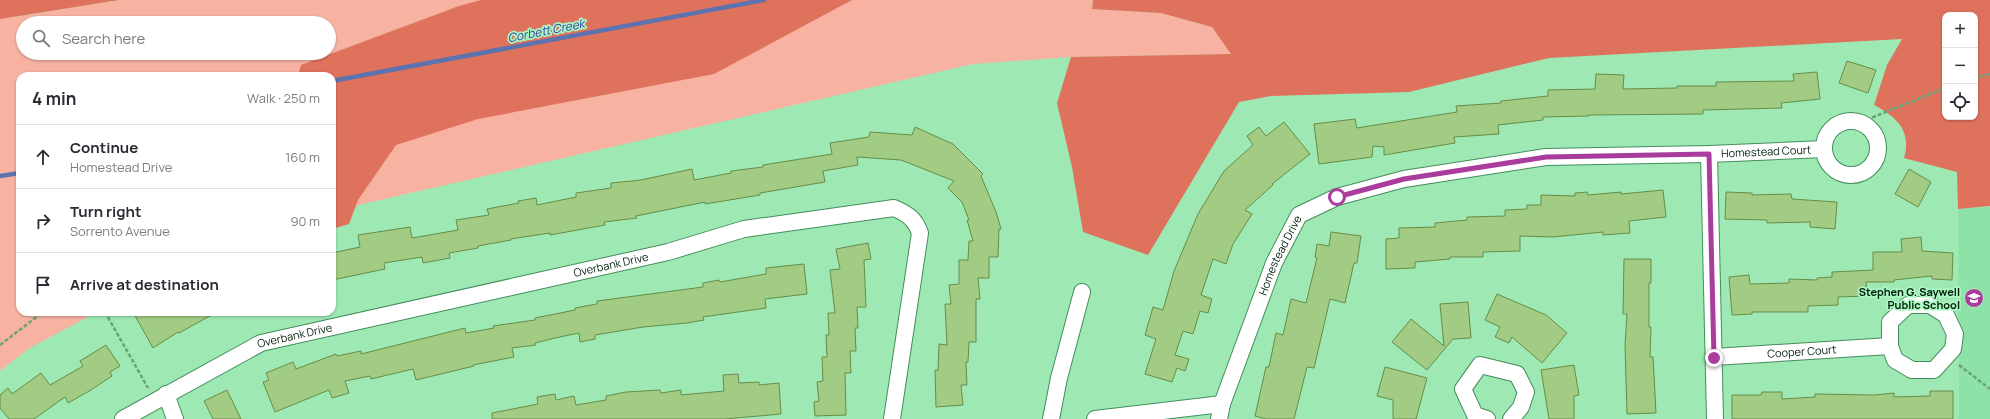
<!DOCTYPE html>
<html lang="en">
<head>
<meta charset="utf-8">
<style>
  body { margin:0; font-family:Manrope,sans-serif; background:#f2f2f3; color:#2b2b33 }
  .controls { position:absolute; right:12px; top:12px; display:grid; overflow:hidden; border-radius:8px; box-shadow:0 1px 3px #0004 }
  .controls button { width:36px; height:36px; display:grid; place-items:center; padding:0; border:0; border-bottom:1px solid #e1e1e2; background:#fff; color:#2b2b33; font:20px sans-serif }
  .stop { position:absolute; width:12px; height:12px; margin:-9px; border:3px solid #a93c9c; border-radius:50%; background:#fff }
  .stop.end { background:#a93c9c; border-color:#fff; box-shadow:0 1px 4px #0008 }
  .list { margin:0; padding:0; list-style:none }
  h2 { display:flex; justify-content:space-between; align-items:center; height:52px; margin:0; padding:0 16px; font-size:17px }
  h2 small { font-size:13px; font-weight:400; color:#7c7c81 }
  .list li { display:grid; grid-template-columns:26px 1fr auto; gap:12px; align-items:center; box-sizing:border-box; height:64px; padding:0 16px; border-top:1px solid #e1e1e2 }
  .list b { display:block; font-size:15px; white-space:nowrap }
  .list p { margin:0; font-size:13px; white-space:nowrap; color:#7c7c81 }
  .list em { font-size:13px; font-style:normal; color:#7c7c81 }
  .icon { flex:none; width:22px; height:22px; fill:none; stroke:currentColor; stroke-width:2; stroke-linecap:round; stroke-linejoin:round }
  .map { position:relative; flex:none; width:1990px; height:419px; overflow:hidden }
  .search { position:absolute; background:#fff; box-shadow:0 1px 3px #0004; left:16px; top:16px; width:320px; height:44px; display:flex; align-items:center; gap:10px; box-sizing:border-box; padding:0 14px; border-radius:22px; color:#7c7c81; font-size:15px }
  .panel { position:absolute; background:#fff; box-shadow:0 1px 3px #0004; left:16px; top:72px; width:320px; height:244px; border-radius:12px }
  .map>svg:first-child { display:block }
  .built { fill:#8ee2a7 }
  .green { fill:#f7b2a2; fill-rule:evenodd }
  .forest { fill:#de725d; fill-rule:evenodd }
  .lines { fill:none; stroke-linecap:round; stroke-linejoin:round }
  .stream { stroke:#5c73ae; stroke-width:4.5 }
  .building { fill:#a2cb83; stroke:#668d48 }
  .minor-casing { stroke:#438d5c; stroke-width:18 }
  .path { stroke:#68a379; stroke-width:2.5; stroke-dasharray:4 2; stroke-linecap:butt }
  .minor { stroke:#fff; stroke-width:16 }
  .route { stroke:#a93c9c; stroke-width:5 }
  .labels { text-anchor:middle; stroke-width:3.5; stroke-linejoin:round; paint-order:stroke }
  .street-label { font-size:11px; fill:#001d0a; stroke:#abf6c0 }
  .poi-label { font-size:11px; font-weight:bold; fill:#001d0a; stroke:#abf6c0; text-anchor:end }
  .water-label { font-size:12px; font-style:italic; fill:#333ca7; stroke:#abf6c0 }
</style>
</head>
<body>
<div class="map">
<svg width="1990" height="419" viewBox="0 0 1990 419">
  <rect width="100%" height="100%" fill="#9ee9b3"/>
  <path class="built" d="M1990 207V419H1959L1958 209Z"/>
  <path class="green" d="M119 0H1093L1092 9 1161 13 1212 27 1231 54 1071 57 973 64 332 211V76H20V312H97L28 349 0 371V19ZM23 23H329V53H23Z"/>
  <path class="forest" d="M0 0H119L0 19Z
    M481 0H852L714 74 478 119 396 145 358 200 349 224 332 229V76H298L301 65 459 6Z
    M1093 0H1990V206L1958 209 1957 172 1904 158C1912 131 1897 117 1874 105L1887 65 1902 39 1549 58 1409 92 1271 96 1239 102 1148 255 1083 232 1072 167 1057 103 1071 57 1231 54 1212 27 1161 13 1092 9ZM1945 15H1975V117H1945Z"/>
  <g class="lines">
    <path class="stream" d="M332 81 764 0
      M0 176 20 173"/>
  </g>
  <path class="building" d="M1847 61 1876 70 1868 93 1839 83Z
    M1817 72 1820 99 1781 103 1782 108 1703 110V114L1589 115V116L1543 117V120L1498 125 1499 134 1454 137 1455 143 1384 155V147L1373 146 1372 157 1319 164 1314 124 1355 119 1357 128 1457 112 1456 106 1501 103V101L1548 96V90L1595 89 1596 74 1624 75 1623 89 1677 88V86H1716V82L1794 81 1793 74Z
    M1284 122 1310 154 1272 184 1273 185 1245 210 1252 214 1233 244 1226 264 1213 259 1201 295 1212 299 1208 313 1200 311 1193 334 1183 331 1175 355 1189 359 1185 371 1177 368 1172 382 1145 374 1156 339 1145 335 1153 307 1163 310 1174 271 1198 214 1224 171 1253 145 1247 136 1259 127 1266 136Z
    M915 127 953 144 983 174 981 176 996 212 1001 229H999L998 257H989V278H978L980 299H976V342H969L968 362H966L967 385H961L963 405 936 407 935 370H938L939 344 947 345 945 304H951L949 285 959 284V260H968L969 241H973L967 220H969L962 202 948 188 954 181 901 160 857 157 858 165 823 171 825 182 760 193V195L705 204V202L636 216 637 218 604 222 605 225 550 235V233L511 239V240L478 246V248L449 253 450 258 423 263 422 257 384 263 385 269 332 280V253L360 247 358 235 410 227 412 238 458 230 456 220 489 215 487 209 519 203 518 201 536 198 537 205 576 197V193L611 188V183L641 180 692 169 694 180 731 173V171L763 167V165L832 154 830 143 869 137 870 132 912 135Z
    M1909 169 1931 182 1918 207 1895 194Z
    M1663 190 1666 217 1629 221 1630 233 1603 235V232L1553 237 1520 236V251L1483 252V257H1450V259L1415 262V268L1386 269V239L1399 238V228L1435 227V223L1467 220V217L1505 216V210L1527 209V205H1541V195L1575 196V193L1587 192 1588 195 1621 192V194Z
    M1726 192 1752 193V195L1791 194 1792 199 1837 202 1835 229 1810 227V222L1767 223V220L1725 219Z
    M1331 232 1361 236 1357 263H1354L1345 303 1330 299 1314 368 1307 367 1294 419H1266L1255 416 1266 367H1269L1276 333 1283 335 1291 299 1306 303 1317 258 1315 257 1317 244 1329 246Z
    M1921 237 1922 251 1953 253 1952 280 1932 279V276L1894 280V282H1866L1867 296 1838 297V305L1808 306V312H1752V314L1732 315 1729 277 1749 275 1750 284 1789 283V279L1817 280V278L1832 277V272L1873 270V252H1902L1901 239Z
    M868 243 871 259 864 260 866 307H857L858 328H855L856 351H850L851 373H845L846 415 815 416 814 402 819 401 817 382 823 381 822 357H827L826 335H829L828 313H835L830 270 840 269 836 249Z
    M1624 259H1651V283H1649V327H1651L1650 357H1653L1656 413 1627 414 1625 345 1627 314H1623Z
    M804 264 807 294 765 299 766 308 703 317 704 320 687 323 643 327 595 335V339L580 342 579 333 555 338 535 343 536 345 512 348 514 357 473 365 474 366 416 380 413 369 371 379 370 376 345 381 349 393 332 398 329 390 275 412 263 382 269 380 266 373 293 362 296 369 336 354 337 356 361 351V354L465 328 466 333 494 328 493 326 535 320V318L575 310V308L597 304V301L703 287V283L719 280 720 282 766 274V268Z
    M1497 294 1546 315 1567 333 1542 363 1512 337 1509 343 1495 337 1500 327 1485 320Z
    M1468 302 1471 338 1453 339 1427 370 1392 342 1411 319 1444 346 1440 304Z
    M133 312H217L179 333 178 332 153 348Z
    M106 345 120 366 110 372 112 376 91 390 68 403 65 397 34 419H9L0 408V395L8 388 12 394 41 373 50 385 83 366 80 361Z
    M1574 365 1579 395 1574 396V419H1549L1541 370Z
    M1385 367 1427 378 1416 419H1393V400L1377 396Z
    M738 374 739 383 759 382V385L779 383 781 414 725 419H492V413L538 404 537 397 555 394 556 400 574 396 576 405 606 400V396L626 392 660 390 661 393 681 390V395L724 391 723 375Z
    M227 390 241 419H213L204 401Z
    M1930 391H1953V419H1732V395H1761L1762 392H1782V399L1815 397V394L1874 395 1894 393V397L1930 396Z"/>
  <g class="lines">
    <defs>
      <g id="minor">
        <circle cx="1851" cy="148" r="27"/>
        <path d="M1709 154 1715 419"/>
        <path d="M1908 305H1930L1946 315 1955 334 1953 349 1934 370H1912L1895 360 1890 346V322Z"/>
        <path id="s1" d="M1714 357 1890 346"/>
        <path d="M166 394 175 419"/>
        <path id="s2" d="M123 419 261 343 668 252 744 229 894 208C908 214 915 219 920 233L892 419"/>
        <path d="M1051 419 1059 378 1082 292"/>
        <path d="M1095 419 1222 404"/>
        <path id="s3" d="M1219 419 1222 404 1274 263 1299 215 1337 197 1404 179 1546 157 1709 154 1824 149"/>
        <path d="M1487 419 1475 415 1463 389 1480 365 1517 374 1526 392 1521 407 1511 419"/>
      </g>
    </defs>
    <use href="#minor" class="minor-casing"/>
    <path class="path" d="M1975 78 1990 74
      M1861 122 1945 88
      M105 312 148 388
      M0 345 43 312
      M1959 365 1990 389"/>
    <use href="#minor" class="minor"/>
  </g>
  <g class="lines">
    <path class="route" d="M1337 197 1404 179 1546 157 1709 154 1714 358"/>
  </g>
  <defs>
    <symbol id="school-disc" viewBox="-11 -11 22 22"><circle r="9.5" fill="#a93c9c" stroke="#abf6c0"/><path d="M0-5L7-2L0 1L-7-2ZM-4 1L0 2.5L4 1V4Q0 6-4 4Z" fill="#fff"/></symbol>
  </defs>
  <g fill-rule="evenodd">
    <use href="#school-disc" x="1963" y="287" width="22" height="22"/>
  </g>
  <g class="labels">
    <g class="street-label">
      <text dy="4" stroke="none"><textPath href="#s3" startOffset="695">Homestead Court</textPath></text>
      <text dy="4" stroke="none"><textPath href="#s3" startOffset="175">Homestead Drive</textPath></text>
      <text dy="4" stroke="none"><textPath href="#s2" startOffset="516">Overbank Drive</textPath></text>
      <text dy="4" stroke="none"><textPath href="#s2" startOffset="192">Overbank Drive</textPath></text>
      <text dy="4" stroke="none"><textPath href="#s1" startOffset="88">Cooper Court</textPath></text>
    </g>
    <g class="poi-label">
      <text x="1960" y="296">Stephen G. Saywell<tspan x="1960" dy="13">Public School</tspan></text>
    </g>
    <g class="water-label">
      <text transform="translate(546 31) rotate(-11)" y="4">Corbett Creek</text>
    </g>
  </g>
</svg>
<div class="controls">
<button>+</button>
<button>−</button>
<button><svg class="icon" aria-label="locate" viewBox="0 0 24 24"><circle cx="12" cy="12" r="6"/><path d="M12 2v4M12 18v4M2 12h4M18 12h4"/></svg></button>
</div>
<div class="stop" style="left:1337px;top:197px"></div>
<div class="stop end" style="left:1714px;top:358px"></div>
<div class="search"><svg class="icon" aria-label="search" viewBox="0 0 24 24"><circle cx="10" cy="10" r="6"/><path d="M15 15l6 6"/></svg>Search here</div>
<section class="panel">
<h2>4 min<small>Walk · 250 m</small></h2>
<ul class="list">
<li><svg class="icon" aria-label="ahead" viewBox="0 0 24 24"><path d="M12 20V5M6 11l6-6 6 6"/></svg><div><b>Continue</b><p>Homestead Drive</p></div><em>160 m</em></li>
<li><svg class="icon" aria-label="right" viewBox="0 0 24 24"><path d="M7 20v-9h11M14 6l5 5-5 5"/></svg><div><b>Turn right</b><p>Sorrento Avenue</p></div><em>90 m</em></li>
<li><svg class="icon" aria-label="arrive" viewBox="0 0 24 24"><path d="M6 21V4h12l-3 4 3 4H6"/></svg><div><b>Arrive at destination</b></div></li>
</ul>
</section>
</div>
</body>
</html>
